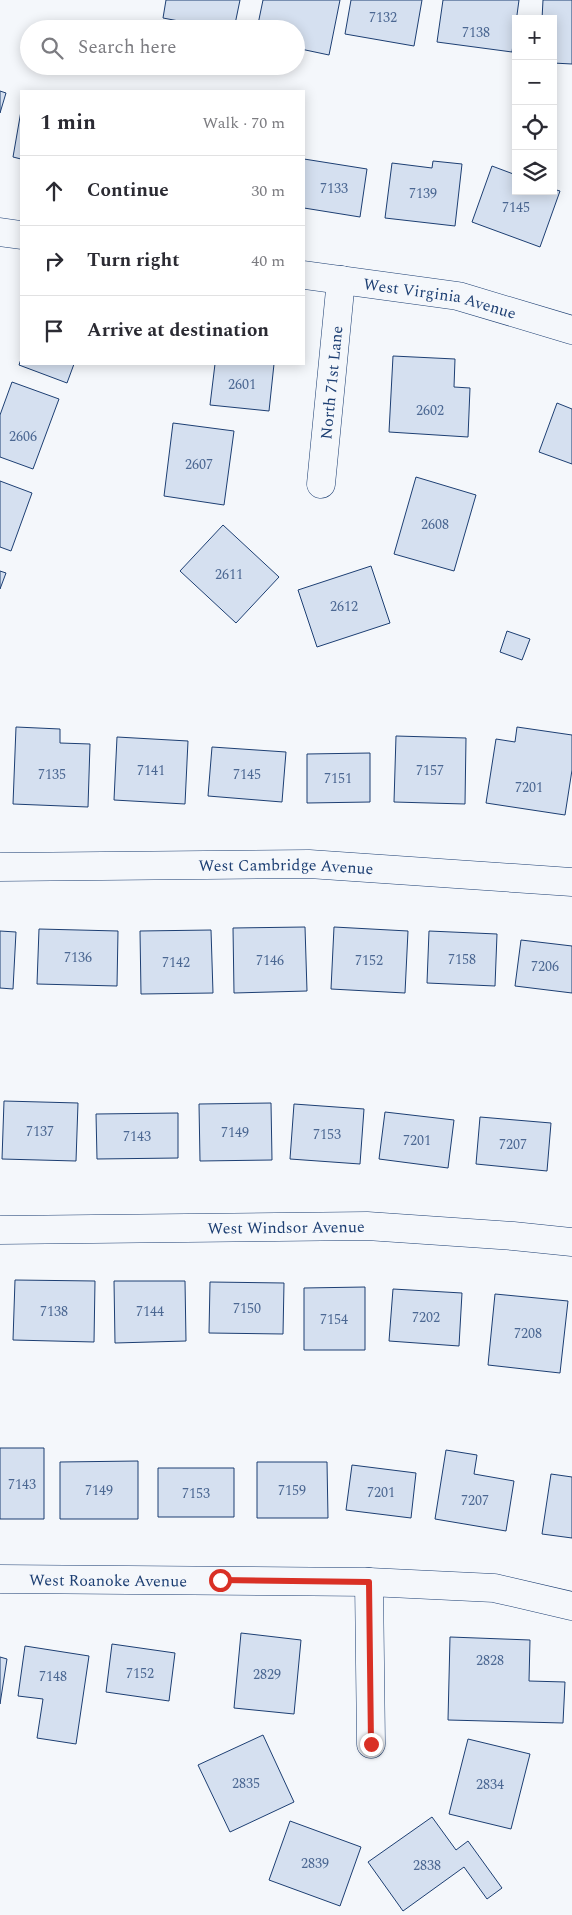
<!DOCTYPE html>
<html lang="en">
<head>
<meta charset="utf-8">
<style>
  body { margin:0; font-family:Spectral,serif; background:#f2f2f3; color:#2b2b33 }
  .controls { position:absolute; right:15px; top:15px; display:grid; overflow:hidden; border-radius:0px; box-shadow:0 2px 12px #0003 }
  .controls button { width:45px; height:45px; display:grid; place-items:center; padding:0; border:0; border-bottom:1px solid #e1e1e2; background:#fff; color:#2b2b33; font:25px sans-serif }
  .stop { position:absolute; width:15px; height:15px; margin:-11px; border:4px solid #d93025; border-radius:50%; background:#fff }
  .stop.end { background:#d93025; border-color:#fff; box-shadow:0 1px 5px #0008 }
  .list { margin:0; padding:0; list-style:none }
  h2 { display:flex; justify-content:space-between; align-items:center; height:65px; margin:0; padding:0 20px; font-size:21px }
  h2 small { font-size:16px; font-weight:400; color:#7c7c81 }
  .list li { display:grid; grid-template-columns:32px 1fr auto; gap:15px; align-items:center; box-sizing:border-box; height:70px; padding:0 20px; border-top:1px solid #e1e1e2 }
  .list b { display:block; font-size:19px; white-space:nowrap }
  .list em { font-size:16px; font-style:normal; color:#7c7c81 }
  .icon { flex:none; width:28px; height:28px; fill:none; stroke:currentColor; stroke-width:2; stroke-linecap:round; stroke-linejoin:round }
  .map { position:relative; flex:none; width:572px; height:1915px; overflow:hidden }
  .search { position:absolute; background:#fff; box-shadow:0 2px 12px #0003; left:20px; top:20px; width:285px; height:55px; display:flex; align-items:center; gap:12px; box-sizing:border-box; padding:0 18px; border-radius:28px; color:#7c7c81; font-size:19px }
  .panel { position:absolute; background:#fff; box-shadow:0 2px 12px #0003; left:20px; top:90px; width:285px; height:275px; border-radius:0px }
  .map>svg:first-child { display:block }
  .building { fill:#d5e0f0; stroke:#1d3f73 }
  .lines { fill:none; stroke-linecap:round; stroke-linejoin:round }
  .minor-casing { stroke:#1d3f73; stroke-width:29 }
  .minor { stroke:#f4f7fb; stroke-width:28 }
  .route { stroke:#d93025; stroke-width:6 }
  .labels { text-anchor:middle; stroke-width:4; stroke-linejoin:round; paint-order:stroke }
  .number-label { font-size:14px; fill:#4b6792 }
  .street-label { font-size:16px; fill:#1d3f73; stroke:#f4f7fb }
</style>
</head>
<body>
<div class="map">
<svg width="572" height="1915" viewBox="0 0 572 1915">
  <rect width="100%" height="100%" fill="#f4f7fb"/>
  <path class="building" d="M166 0H240L234 29H221L163 18Z
    M263 0H340L329 55 296 48V29H257Z
    M351 0H422L414 46 345 34Z
    M443 0H519L512 52 437 42Z
    M543 0H572V64L553 63V19H542Z
    M0 91 6 93 0 113Z
    M21 111V159L13 157Z
    M304 159 367 169 360 217 304 208Z
    M433 161 462 164 455 226 385 218 392 163 432 168Z
    M492 166 516 175V191H553V189L560 191 540 247 472 222Z
    M393 356 455 359 454 387 470 388 468 437 389 432Z
    M21 359V364H74L67 383 19 365Z
    M215 364H274L269 411 210 405Z
    M12 382 59 399 33 469 0 457V415Z
    M557 403 572 409V464L539 452Z
    M173 423 234 431 224 505 164 496Z
    M416 477 476 495 454 571 394 554Z
    M0 481 32 493 11 551 0 547Z
    M223 525 279 577 236 623 180 571Z
    M371 566 390 623 317 647 298 590Z
    M0 571 6 573 0 589Z
    M507 631 530 639 522 660 500 652Z
    M16 727 60 729V743L90 744 88 807 13 804Z
    M517 727 572 735V770L565 815 486 803 496 739 515 742Z
    M396 736 466 738 465 804 394 802Z
    M117 737 188 741 185 804 114 800Z
    M212 747 286 752 282 802 208 796Z
    M370 753V802L307 803V754Z
    M305 927 307 991 234 993 233 928Z
    M334 927 408 931 405 993 331 989Z
    M39 929 118 931 117 986 37 984Z
    M211 930 213 993 141 994 140 931Z
    M0 931 16 932 13 989 0 988Z
    M429 931 497 934 495 986 427 983Z
    M521 940 572 946V993L515 986Z
    M4 1101 78 1103 76 1161 2 1159Z
    M271 1103 272 1160 200 1161 199 1104Z
    M294 1104 364 1109 360 1164 290 1159Z
    M385 1112 454 1120 448 1168 379 1159Z
    M178 1113V1158L97 1159 96 1114Z
    M480 1117 551 1123 547 1171 476 1164Z
    M15 1280 95 1281 94 1342 13 1340Z
    M114 1281H185L186 1341 115 1343Z
    M210 1282 284 1283 283 1334 209 1333Z
    M365 1287V1350H304V1288Z
    M393 1289 462 1293 459 1346 389 1341Z
    M495 1294 568 1301 560 1373 488 1365Z
    M0 1448H44V1519H0Z
    M446 1450 477 1455 474 1474 514 1481 506 1531 435 1519Z
    M138 1461V1519H60V1462Z
    M257 1462H327L328 1518H257Z
    M352 1465 416 1473 411 1518 346 1510Z
    M158 1468H234V1517H158Z
    M551 1474 572 1477V1538L542 1534Z
    M241 1633 301 1640 294 1714 234 1708Z
    M450 1637 530 1640 529 1681 565 1682 563 1723 448 1720Z
    M112 1644 175 1653 169 1701 106 1692Z
    M25 1646 89 1656 76 1744 37 1738 43 1699 18 1696Z
    M0 1657 7 1659 0 1704Z
    M263 1735 294 1802 230 1832 198 1765Z
    M468 1739 530 1754 511 1829 449 1814Z
    M432 1817 456 1850 468 1841 502 1888 487 1899 464 1867 403 1911 368 1862Z
    M290 1821 361 1847 340 1906 269 1880Z"/>
  <g class="lines">
    <defs>
      <g id="minor">
        <path d="M0 232 21 235"/>
        <path id="s1" d="M304 275 458 296 572 330"/>
        <path id="s2" d="M321 484 341 280"/>
        <path id="s3" d="M0 867 309 864 572 882"/>
        <path id="s4" d="M0 1230 367 1226 513 1236 572 1242"/>
        <path id="s5" d="M0 1579 369 1582 494 1588 572 1606"/>
        <path d="M369 1582 371 1744"/>
      </g>
    </defs>
    <use href="#minor" class="minor-casing"/>
    <use href="#minor" class="minor"/>
  </g>
  <g class="lines">
    <path class="route" d="M220 1580 369 1582 371 1744"/>
  </g>
  <g class="labels">
    <g class="number-label">
      <text x="383" y="22">7132</text>
      <text x="476" y="37">7138</text>
      <text x="334" y="193">7133</text>
      <text x="423" y="198">7139</text>
      <text x="516" y="212">7145</text>
      <text x="242" y="389">2601</text>
      <text x="430" y="415">2602</text>
      <text x="23" y="441">2606</text>
      <text x="199" y="469">2607</text>
      <text x="435" y="529">2608</text>
      <text x="229" y="579">2611</text>
      <text x="344" y="611">2612</text>
      <text x="151" y="775">7141</text>
      <text x="430" y="775">7157</text>
      <text x="52" y="779">7135</text>
      <text x="247" y="779">7145</text>
      <text x="338" y="783">7151</text>
      <text x="529" y="792">7201</text>
      <text x="78" y="962">7136</text>
      <text x="462" y="964">7158</text>
      <text x="270" y="965">7146</text>
      <text x="369" y="965">7152</text>
      <text x="176" y="967">7142</text>
      <text x="545" y="971">7206</text>
      <text x="40" y="1136">7137</text>
      <text x="235" y="1137">7149</text>
      <text x="327" y="1139">7153</text>
      <text x="137" y="1141">7143</text>
      <text x="417" y="1145">7201</text>
      <text x="513" y="1149">7207</text>
      <text x="247" y="1313">7150</text>
      <text x="54" y="1316">7138</text>
      <text x="150" y="1316">7144</text>
      <text x="426" y="1322">7202</text>
      <text x="334" y="1324">7154</text>
      <text x="528" y="1338">7208</text>
      <text x="22" y="1489">7143</text>
      <text x="99" y="1495">7149</text>
      <text x="292" y="1495">7159</text>
      <text x="381" y="1497">7201</text>
      <text x="196" y="1498">7153</text>
      <text x="475" y="1505">7207</text>
      <text x="490" y="1665">2828</text>
      <text x="140" y="1678">7152</text>
      <text x="267" y="1679">2829</text>
      <text x="53" y="1681">7148</text>
      <text x="246" y="1788">2835</text>
      <text x="490" y="1789">2834</text>
      <text x="315" y="1868">2839</text>
      <text x="427" y="1870">2838</text>
    </g>
    <g class="street-label">
      <text dy="6" stroke="none"><textPath href="#s1" startOffset="138">West Virginia Avenue</textPath></text>
      <text dy="6" stroke="none"><textPath href="#s2" startOffset="102">North 71st Lane</textPath></text>
      <text dy="6" stroke="none"><textPath href="#s3" startOffset="286">West Cambridge Avenue</textPath></text>
      <text dy="6" stroke="none"><textPath href="#s4" startOffset="286">West Windsor Avenue</textPath></text>
      <text dy="6" stroke="none"><textPath href="#s5" startOffset="108">West Roanoke Avenue</textPath></text>
    </g>
  </g>
</svg>
<div class="controls">
<button>+</button>
<button>−</button>
<button><svg class="icon" aria-label="locate" viewBox="0 0 24 24"><circle cx="12" cy="12" r="6"/><path d="M12 2v4M12 18v4M2 12h4M18 12h4"/></svg></button>
<button><svg class="icon" aria-label="layers" viewBox="0 0 24 24"><path d="M12 4l9 5-9 5-9-5zM3 14l9 5 9-5"/></svg></button>
</div>
<div class="stop" style="left:220px;top:1580px"></div>
<div class="stop end" style="left:371px;top:1744px"></div>
<div class="search"><svg class="icon" aria-label="search" viewBox="0 0 24 24"><circle cx="10" cy="10" r="6"/><path d="M15 15l6 6"/></svg>Search here</div>
<section class="panel">
<h2>1 min<small>Walk · 70 m</small></h2>
<ul class="list">
<li><svg class="icon" aria-label="ahead" viewBox="0 0 24 24"><path d="M12 20V5M6 11l6-6 6 6"/></svg><div><b>Continue</b></div><em>30 m</em></li>
<li><svg class="icon" aria-label="right" viewBox="0 0 24 24"><path d="M7 20v-9h11M14 6l5 5-5 5"/></svg><div><b>Turn right</b></div><em>40 m</em></li>
<li><svg class="icon" aria-label="arrive" viewBox="0 0 24 24"><path d="M6 21V4h12l-3 4 3 4H6"/></svg><div><b>Arrive at destination</b></div></li>
</ul>
</section>
</div>
</body>
</html>
